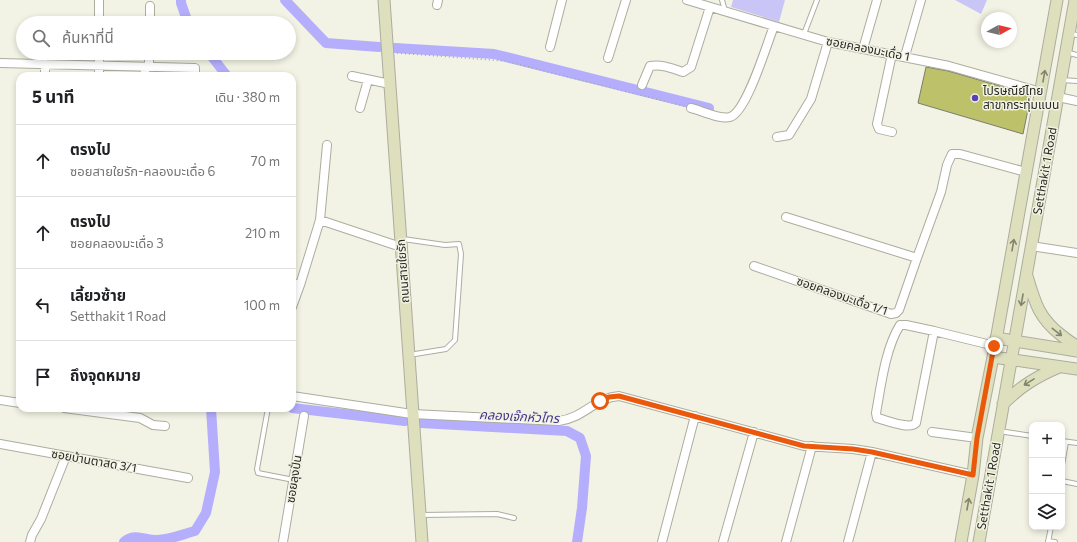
<!DOCTYPE html>
<html lang="th">
<head>
<meta charset="utf-8">
<style>
  body { margin:0; font-family:Commissioner,"Noto Sans Thai",sans-serif; background:#f2f2f2; color:#202124 }
  .controls { position:absolute; right:12px; bottom:12px; display:grid; overflow:hidden; border-radius:8px; box-shadow:0 2px 6px #0003 }
  .controls button { width:36px; height:36px; display:grid; place-items:center; padding:0; border:0; border-bottom:1px solid #e0e0e0; background:#fff; color:#202124; font:20px sans-serif }
  .compass { position:absolute; left:981px; top:12px; width:36px; height:36px; border-radius:50%; background:#fff; box-shadow:0 2px 6px #0003; rotate:82deg }
  .stop { position:absolute; width:12px; height:12px; margin:-9px; border:3px solid #ea580c; border-radius:50%; background:#fff }
  .stop.end { background:#ea580c; border-color:#fff; box-shadow:0 1px 4px #0008 }
  .list { margin:0; padding:0; list-style:none }
  h2 { display:flex; justify-content:space-between; align-items:center; height:52px; margin:0; padding:0 16px; font-size:17px }
  h2 small { font-size:13px; font-weight:400; color:#757577 }
  .list li { display:grid; grid-template-columns:26px 1fr auto; gap:12px; align-items:center; box-sizing:border-box; height:72px; padding:0 16px; border-top:1px solid #e0e0e0 }
  .list b { display:block; font-size:15px; white-space:nowrap }
  .list p { margin:0; font-size:13px; white-space:nowrap; color:#757577 }
  .list em { font-size:13px; font-style:normal; color:#757577 }
  .icon { flex:none; width:22px; height:22px; fill:none; stroke:currentColor; stroke-width:2; stroke-linecap:round; stroke-linejoin:round }
  .map { position:relative; flex:none; width:1077px; height:542px; overflow:hidden }
  .search { position:absolute; background:#fff; box-shadow:0 2px 6px #0003; left:16px; top:16px; width:280px; height:44px; display:flex; align-items:center; gap:10px; box-sizing:border-box; padding:0 14px; border-radius:22px; color:#757577; font-size:15px }
  .panel { position:absolute; background:#fff; box-shadow:0 2px 6px #0003; left:16px; top:72px; width:280px; height:340px; border-radius:12px }
  .map>svg:first-child { display:block }
  .green { fill:#c9c6f7 }
  .lines { fill:none; stroke-linecap:round; stroke-linejoin:round }
  .canal { stroke:#b4aefd; stroke-width:10 }
  .building { fill:#bdc169; stroke:#7b7d6f }
  .lane-casing { stroke:#acad9f; stroke-width:6 }
  .street-casing { stroke:#acad9f; stroke-width:10 }
  .secondary-casing { stroke:#acad9f; stroke-width:13 }
  .path { stroke:#a7a89d; stroke-width:1.5; stroke-dasharray:1 3; stroke-linecap:butt }
  .lane { stroke:#fff; stroke-width:4 }
  .street { stroke:#fff; stroke-width:8 }
  .secondary { stroke:#dedfbc; stroke-width:11 }
  .oneway { stroke:#848470 }
  .route { stroke:#ea580c; stroke-width:5 }
  .poi-dot { fill:#593fb7; stroke:#f2f3e4; stroke-width:1.5 }
  .labels { text-anchor:middle; stroke-width:3; stroke-linejoin:round; paint-order:stroke }
  .street-label { font-size:12px; fill:#292a24; stroke:#f2f3e4 }
  .poi-label { font-size:12px; fill:#292a24; stroke:#f2f3e4; text-anchor:start }
  .water-label { font-size:13px; font-style:italic; fill:#46368f; stroke:#f2f3e4 }
</style>
</head>
<body>
<div class="map">
<svg width="1077" height="542" viewBox="0 0 1077 542">
  <rect width="100%" height="100%" fill="#f2f3e4"/>
  <path class="green" d="M733 0H785L779 22 731 7Z
    M955 0H987L981 14Z"/>
  <g class="lines">
    <path class="canal" d="M181 0V3L188 23
      M285 0 326 43 379 47
      M395 48 494 54 709 108
      M209 53 227 76
      M292 408 405 421
      M421 423 567 431 580 438 586 456 582 508 577 542
      M124 542C135 532 146 541 157 540 170 540 183 534 195 531L206 513 215 472 211 408"/>
  </g>
  <path class="building" d="M926 67 948 71 1031 95 1023 134 918 103Z"/>
  <g class="lines">
    <defs>
      <path id="lane" d="M722 0 725 11
        M1069 33 1077 35
        M804 34 817 0
        M1066 52 1077 55
        M1061 80 1077 81
        M403 239 445 245 459 244 461 254 455 340 446 349 409 355
        M268 408 257 469 258 473 294 480
        M999 431 1032 436
        M1062 441 1077 443
        M1062 465 1066 442
        M1062 481 1077 484
        M420 515 497 514 514 518
        M1048 541 1055 542
        M1048 542 1051 527"/>
      <path id="street" d="M687 0 828 42 949 66 1041 92
        M437 5 438 0
        M99 23V0
        M150 23V6
        M550 47 562 0
        M863 49 877 0
        M905 56 921 0
        M608 58 626 0
        M0 63 195 68V76
        M45 64V76
        M145 67V76
        M149 67V53
        M99 76V53
        M352 76 390 84
        M642 85 650 66C662 64 671 68 683 72L691 67 710 7
        M1058 97 1077 101
        M360 108 368 80
        M691 108C700 110 721 120 730 117 747 112 767 43 774 26
        M892 132 879 129 877 124 892 54
        M777 137 789 135 811 99 828 42
        M786 217 917 258
        M320 220 401 247
        M1031 246 1077 253
        M754 266 891 314 896 313 899 310 917 258 941 192 947 165 952 154H960L1026 172
        M292 283 300 285
        M292 307 300 285 320 220 327 145
        M934 331 916 423C909 430 886 420 877 418L876 413C881 386 885 349 900 325H906L934 331 995 346
        M292 396 412 414 559 421C584 418 594 398 619 396L804 446 853 449 872 452 973 475
        M0 400 20 403
        M64 408 140 418 153 425 165 426
        M932 432 977 438
        M0 444 188 478
        M30 542 32 535 41 519 66 456
        M283 542 304 416
        M662 542 695 416
        M723 542 754 432
        M786 542 812 446
        M848 542 872 452"/>
      <path id="secondary" d="M384 0 422 542
        M1027 276C1035 303 1039 318 1061 335 1066 339 1071 343 1077 346
        M996 338 1077 351
        M993 357 1077 369
        M1003 404C1021 386 1036 377 1059 367
        M961 542 973 475 977 438 993 357 1057 0
        M979 542 1075 0"/>
    </defs>
    <use href="#lane" class="lane-casing"/>
    <use href="#street" class="street-casing"/>
    <use href="#secondary" class="secondary-casing"/>
    <path class="path" d="M397 53 505 61 684 106"/>
    <use href="#lane" class="lane"/>
    <use href="#street" class="street"/>
    <use href="#secondary" class="secondary"/>
  </g>
  <defs><path id="oneway-shaft" d="M-6 0H5M1.5-3L5.5 0L1.5 3" fill="none" stroke-width="1.6" stroke-linecap="round" stroke-linejoin="round"/></defs>
  <g class="oneway">
    <use href="#oneway-shaft" transform="translate(1044 76) rotate(-80)"/>
    <use href="#oneway-shaft" transform="translate(1013 245) rotate(-80)"/>
    <use href="#oneway-shaft" transform="translate(1022 300) rotate(100)"/>
    <use href="#oneway-shaft" transform="translate(1057 332) rotate(38)"/>
    <use href="#oneway-shaft" transform="translate(1029 382) rotate(148)"/>
    <use href="#oneway-shaft" transform="translate(968 504) rotate(-80)"/>
  </g>
  <g class="lines">
    <path class="route" d="M600 401 609 397 619 396 804 446 853 449 872 452 973 475 977 438 994 346"/>
  </g>
  <circle class="poi-dot" cx="975" cy="98" r="4"/>
  <g class="labels">
    <g class="street-label">
      <text transform="translate(868 49) rotate(11)" y="4">ซอยคลองมะเดื่อ 1</text>
      <text transform="translate(1045 171) rotate(-80)" y="4">Setthakit 1 Road</text>
      <text transform="translate(403 271) rotate(-94)" y="4">ถนนสายใยรัก</text>
      <text transform="translate(842 296) rotate(19)" y="4">ซอยคลองมะเดื่อ 1/1</text>
      <text transform="translate(94 461) rotate(10)" y="4">ซอยบ้านตาสด 3/1</text>
      <text transform="translate(294 479) rotate(-81)" y="4">ซอยลุงปั่น</text>
      <text transform="translate(989 486) rotate(-80)" y="4">Setthakit 1 Road</text>
    </g>
    <g class="poi-label">
      <text x="983" y="95">ไปรษณีย์ไทย<tspan x="983" dy="14">สาขากระทุ่มแบน</tspan></text>
    </g>
    <g class="water-label">
      <text transform="translate(519 416) rotate(3)" y="5">คลองเจ๊กหัวไทร</text>
    </g>
  </g>
</svg>
<div class="controls">
<button>+</button>
<button>−</button>
<button><svg class="icon" aria-label="layers" viewBox="0 0 24 24"><path d="M12 4l9 5-9 5-9-5zM3 14l9 5 9-5"/></svg></button>
</div>
<svg class="compass" viewBox="-18 -18 36 36"><path d="M0-13l5 13h-10z" fill="#e53935"/><path d="M0 13l5-13h-10z" fill="#757577"/></svg>
<div class="stop" style="left:600px;top:401px"></div>
<div class="stop end" style="left:994px;top:346px"></div>
<div class="search"><svg class="icon" aria-label="search" viewBox="0 0 24 24"><circle cx="10" cy="10" r="6"/><path d="M15 15l6 6"/></svg>ค้นหาที่นี่</div>
<section class="panel">
<h2>5 นาที<small>เดิน · 380 m</small></h2>
<ul class="list">
<li><svg class="icon" aria-label="ahead" viewBox="0 0 24 24"><path d="M12 20V5M6 11l6-6 6 6"/></svg><div><b>ตรงไป</b><p>ซอยสายใยรัก-คลองมะเดื่อ 6</p></div><em>70 m</em></li>
<li><svg class="icon" aria-label="ahead" viewBox="0 0 24 24"><path d="M12 20V5M6 11l6-6 6 6"/></svg><div><b>ตรงไป</b><p>ซอยคลองมะเดื่อ 3</p></div><em>210 m</em></li>
<li><svg class="icon" aria-label="left" viewBox="0 0 24 24"><path d="M17 20v-9H6M10 6l-5 5 5 5"/></svg><div><b>เลี้ยวซ้าย</b><p>Setthakit 1 Road</p></div><em>100 m</em></li>
<li><svg class="icon" aria-label="arrive" viewBox="0 0 24 24"><path d="M6 21V4h12l-3 4 3 4H6"/></svg><div><b>ถึงจุดหมาย</b></div></li>
</ul>
</section>
</div>
</body>
</html>
